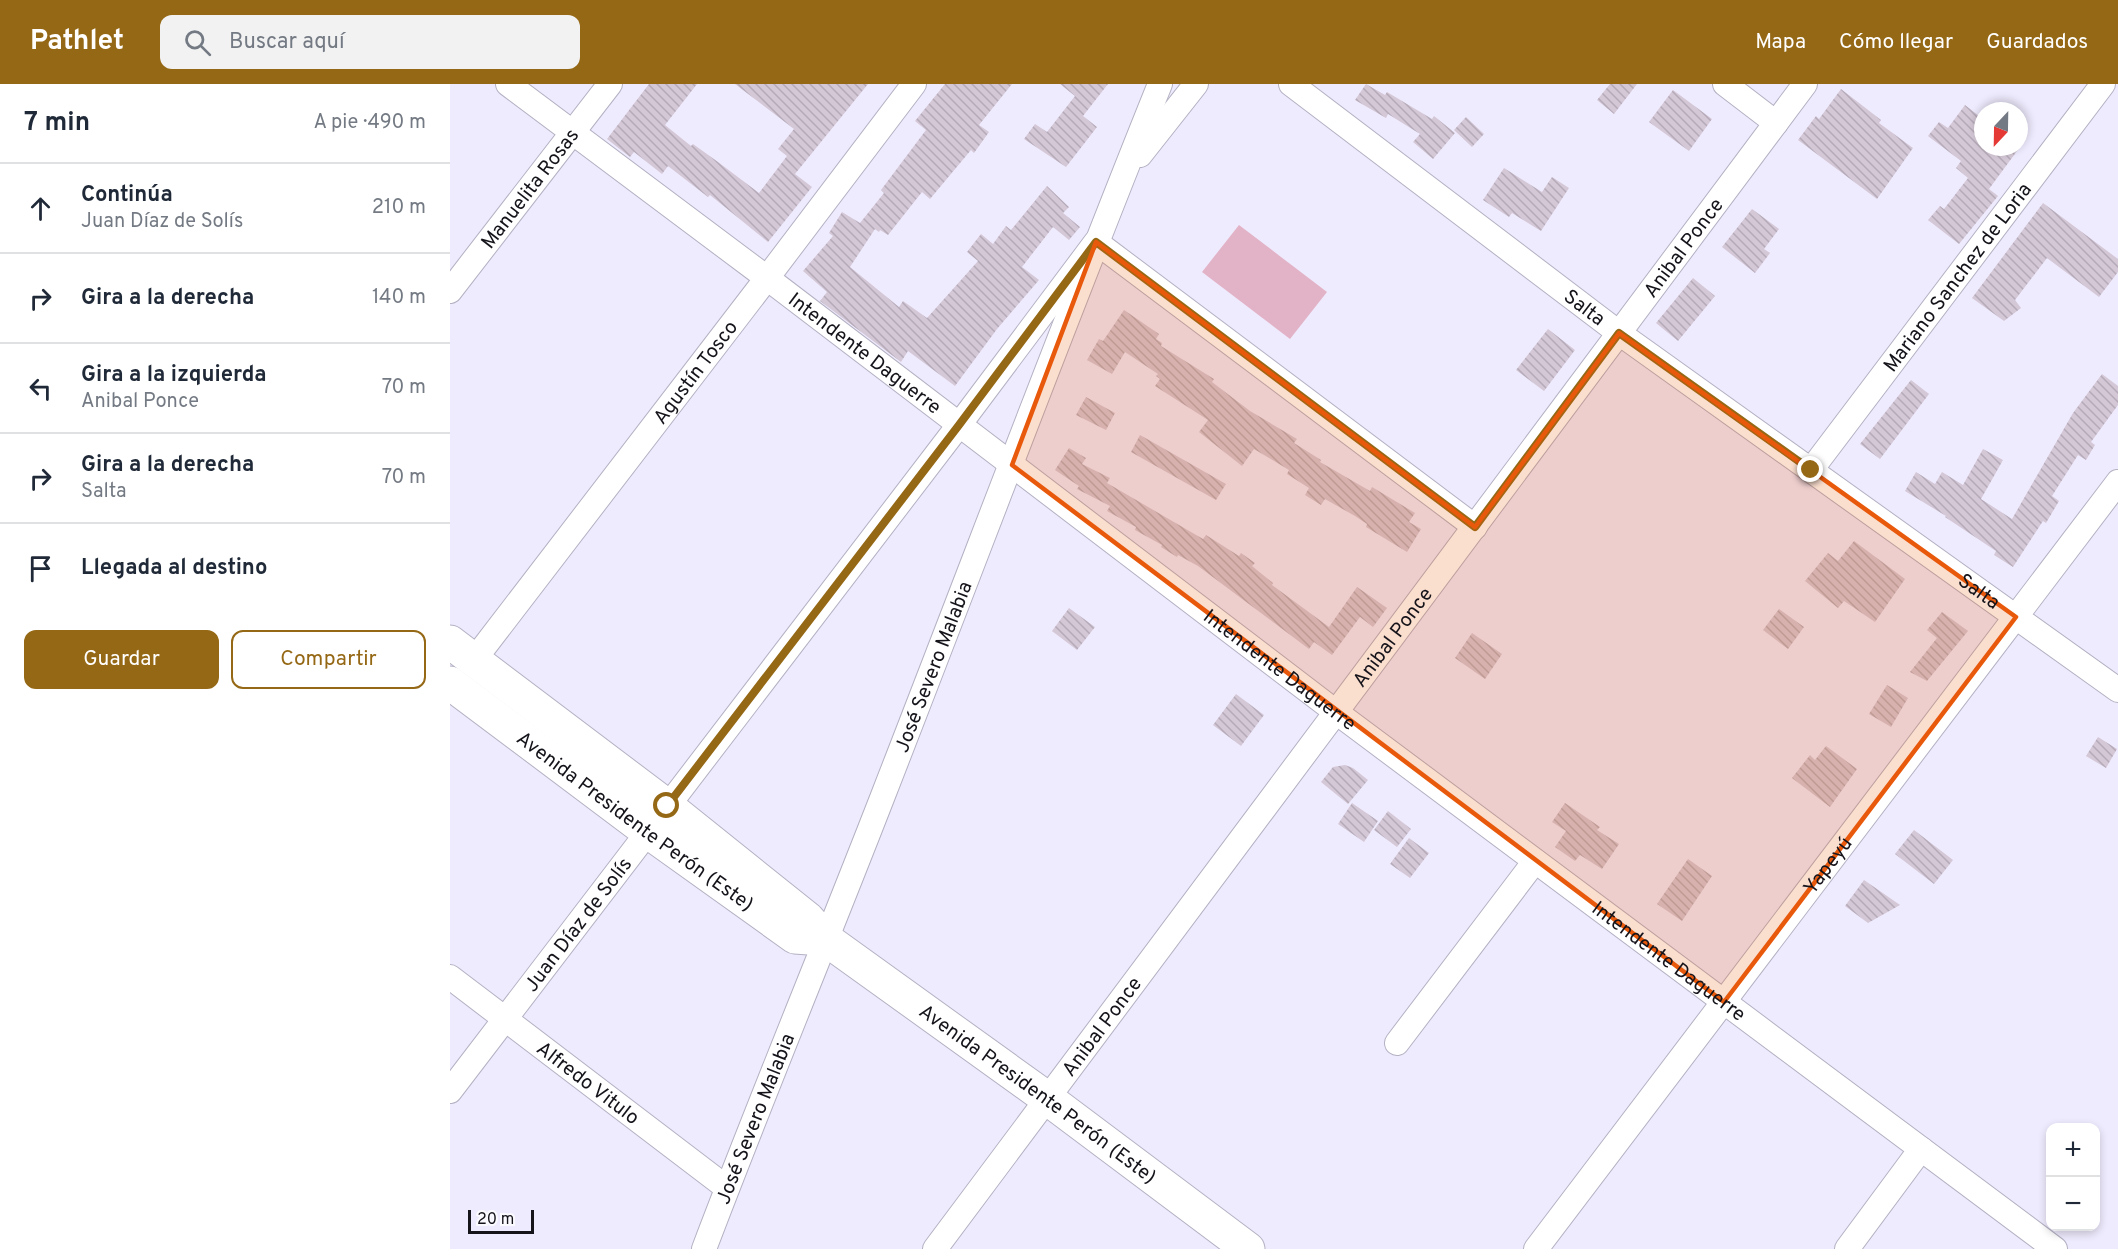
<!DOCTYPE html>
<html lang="es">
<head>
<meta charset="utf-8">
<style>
  body { margin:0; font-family:Overpass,sans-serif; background:#f2f2f3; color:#1f2937 }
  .controls { position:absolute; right:18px; bottom:18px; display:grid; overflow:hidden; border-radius:12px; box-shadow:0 3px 9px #0003 }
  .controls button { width:54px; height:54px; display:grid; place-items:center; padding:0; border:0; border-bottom:2px solid #e0e1e3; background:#fff; color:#1f2937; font:30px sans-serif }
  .compass { position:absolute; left:1524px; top:18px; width:54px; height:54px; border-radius:50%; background:#fff; box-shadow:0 3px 9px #0003; rotate:202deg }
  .scale { position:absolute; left:18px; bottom:15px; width:66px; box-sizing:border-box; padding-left:6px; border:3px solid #16141b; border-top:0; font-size:16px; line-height:21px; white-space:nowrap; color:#16141b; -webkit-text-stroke:4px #fbfbff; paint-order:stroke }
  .stop { position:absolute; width:18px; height:18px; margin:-14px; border:4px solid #956815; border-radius:50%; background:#fff }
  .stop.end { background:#956815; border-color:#fff; box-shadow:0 2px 6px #0008 }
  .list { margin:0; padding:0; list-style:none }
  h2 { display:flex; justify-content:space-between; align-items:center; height:78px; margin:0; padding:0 24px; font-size:26px }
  h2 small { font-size:20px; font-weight:400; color:#747a83 }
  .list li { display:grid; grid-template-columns:39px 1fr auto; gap:18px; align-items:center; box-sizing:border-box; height:90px; padding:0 24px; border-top:2px solid #e0e1e3 }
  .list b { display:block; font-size:22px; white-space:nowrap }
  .list p { margin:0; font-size:20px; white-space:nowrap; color:#747a83 }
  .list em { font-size:20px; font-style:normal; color:#747a83 }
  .actions { display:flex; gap:12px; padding:18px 24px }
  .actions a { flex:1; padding:14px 0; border:2px solid #956815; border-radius:12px; text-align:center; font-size:21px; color:#956815 }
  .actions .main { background:#956815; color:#fff }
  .icon { flex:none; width:33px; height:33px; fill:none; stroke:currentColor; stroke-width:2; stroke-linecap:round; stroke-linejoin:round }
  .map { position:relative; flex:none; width:1668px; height:1165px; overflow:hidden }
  header { display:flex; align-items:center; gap:36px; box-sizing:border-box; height:84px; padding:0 30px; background:#956815; color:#fff }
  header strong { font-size:28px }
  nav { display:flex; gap:33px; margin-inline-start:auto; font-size:21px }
  .search { width:420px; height:54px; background:#f2f2f3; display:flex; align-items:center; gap:15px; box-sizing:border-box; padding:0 21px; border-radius:12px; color:#747a83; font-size:22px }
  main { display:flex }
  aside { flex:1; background:#fff }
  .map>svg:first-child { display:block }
  .pitch { fill:#e2b3c7 }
  .building { fill:url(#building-back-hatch) }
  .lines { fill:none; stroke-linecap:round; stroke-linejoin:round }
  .minor-casing { stroke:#b4b1c3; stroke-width:26 }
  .secondary-casing { stroke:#b4b1c3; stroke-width:35 }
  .minor { stroke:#fff; stroke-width:24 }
  .secondary { stroke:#fff; stroke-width:33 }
  .route { stroke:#956815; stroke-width:8 }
  .marked { fill:#e8590c; fill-opacity:0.2; stroke:#e8590c; stroke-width:4.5; stroke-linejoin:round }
  .labels { text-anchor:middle; stroke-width:4.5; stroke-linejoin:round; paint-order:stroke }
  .street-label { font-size:20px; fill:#16141b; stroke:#fbfbff }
</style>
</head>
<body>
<header>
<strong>Pathlet</strong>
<div class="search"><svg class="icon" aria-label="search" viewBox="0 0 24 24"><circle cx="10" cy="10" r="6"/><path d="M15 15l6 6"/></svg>Buscar aquí</div>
<nav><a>Mapa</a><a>Cómo llegar</a><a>Guardados</a></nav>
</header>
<main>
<aside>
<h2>7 min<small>A pie · 490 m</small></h2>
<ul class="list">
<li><svg class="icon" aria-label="ahead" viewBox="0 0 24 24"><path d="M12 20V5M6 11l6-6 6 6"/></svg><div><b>Continúa</b><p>Juan Díaz de Solís</p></div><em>210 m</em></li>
<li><svg class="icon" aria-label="right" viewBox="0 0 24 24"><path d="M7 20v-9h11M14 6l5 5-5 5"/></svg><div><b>Gira a la derecha</b></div><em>140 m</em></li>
<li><svg class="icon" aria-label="left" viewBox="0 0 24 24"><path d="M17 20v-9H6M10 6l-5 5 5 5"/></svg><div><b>Gira a la izquierda</b><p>Anibal Ponce</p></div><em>70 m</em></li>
<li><svg class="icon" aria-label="right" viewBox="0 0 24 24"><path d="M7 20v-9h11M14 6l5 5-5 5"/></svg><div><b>Gira a la derecha</b><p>Salta</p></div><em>70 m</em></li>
<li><svg class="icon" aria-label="arrive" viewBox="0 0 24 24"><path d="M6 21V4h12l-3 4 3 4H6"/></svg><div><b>Llegada al destino</b></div></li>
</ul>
<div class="actions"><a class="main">Guardar</a><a>Compartir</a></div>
</aside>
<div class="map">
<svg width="1668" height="1165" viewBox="0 0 1668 1165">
  <defs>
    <pattern id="building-back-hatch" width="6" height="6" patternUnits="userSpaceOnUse" patternTransform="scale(1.5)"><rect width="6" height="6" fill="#d4c7d6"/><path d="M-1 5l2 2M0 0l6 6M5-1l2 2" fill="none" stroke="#b5aab7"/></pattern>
  </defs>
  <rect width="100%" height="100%" fill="#efebfe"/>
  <path class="pitch" d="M789 141 877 208 840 255 752 188Z"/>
  <path class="building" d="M199 0H247L215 41 241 62 243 60 268 78 309 109 337 72 328 65 344 45 285 0H418L345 90 362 103 318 158 260 111 258 113 218 82 212 90 184 68 180 73 157 55Z
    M495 0H562L529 41 539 48 524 69 521 66 480 115 472 108 438 151 430 146 429 148 425 145 400 183 449 223 453 217 477 234 528 177 517 168 531 150 543 160 556 142 561 146 597 102 619 123 613 129 630 143 619 156 603 143 572 183 589 196 547 245 505 302 458 267 451 278 370 217 377 208 353 187 383 152 379 149 392 128 410 139 434 109 431 106 476 46 465 37Z
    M610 0H658L633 32 647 43 616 83 574 55 585 40 597 48 625 12Z
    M916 0 935 11 937 8 982 35 984 32 1005 49 983 75 963 58 970 50 938 30 936 34 905 16Z
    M1160 0H1187L1164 30 1147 16Z
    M1391 5 1431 36 1429 39 1463 64 1427 115 1348 56 1366 32 1369 35Z
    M1223 6 1262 35 1239 67 1199 38Z
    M1515 21 1533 35V63H1570L1539 105 1548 112 1509 160 1478 136 1490 122 1494 125 1518 94 1506 84 1511 77 1478 52 1489 38 1498 44Z
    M1016 33 1034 50 1022 63 1004 46Z
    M1054 84 1092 108 1102 93 1119 104 1091 147 1062 129 1059 133 1033 116Z
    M1593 119 1668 175V188L1649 213 1597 174 1565 216 1571 224 1554 237 1522 214Z
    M1302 125 1329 145 1314 165 1320 169 1305 189 1272 163Z
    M1243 194 1265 212 1228 257 1206 239Z
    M674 226 709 250 706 255 712 259 711 262 764 295 762 298 800 327 847 355 844 359 871 376 870 378 920 407 922 403 965 429 959 438 971 445 957 468 916 443 917 440 905 432 875 415 871 421 855 411 859 404 837 390 839 386 804 365 792 382 749 348 758 336 705 302 710 295 706 292 708 290 675 268 662 290 637 276 649 255 653 257Z
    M1098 245 1125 266 1094 307 1066 286Z
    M1652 290 1668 302V321L1641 358 1645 361 1636 376 1628 371 1602 412 1609 417 1596 439 1593 437 1563 483 1544 471 1546 467 1495 433 1496 432 1455 407 1466 388 1485 400 1492 388 1513 401 1533 365 1553 376 1531 415 1562 435 1623 329Z
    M1461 296 1479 310 1430 375 1410 360Z
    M636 313 665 329 656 346 626 331Z
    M690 351 776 400 766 416 681 368Z
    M619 364 636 374 632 380 660 394 657 399 753 455 756 451 789 472 791 469 805 479 802 482 823 499 822 501 879 543 907 503 937 524 923 543 910 533 882 571 864 558 859 565 748 482 728 471 727 473 711 463 712 461 685 446 686 443 657 427 660 422 627 405 629 402 605 386Z
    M1404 457 1455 495 1425 538 1394 517 1388 524 1355 497 1378 469 1388 477Z
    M619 524 645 543 627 566 602 547Z
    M1329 525 1354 543 1338 565 1313 546Z
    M1492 528 1518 547 1477 597 1460 588 1487 554 1477 546Z
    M1022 549 1052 570 1035 595 1005 574Z
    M1437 601 1458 614 1441 643 1419 630Z
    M786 610 814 631 791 662 763 641Z
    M1648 653 1667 665 1656 684 1636 672Z
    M1376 662 1407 685 1380 723 1342 694 1360 671 1365 676Z
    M895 681 903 684 918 696 898 720 871 698 883 683Z
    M902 719 928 737 914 758 888 740Z
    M1115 719 1150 743 1147 746 1169 760 1152 785 1130 771 1125 777 1105 763 1116 747 1102 738Z
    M938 727 961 745 947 763 924 746Z
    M1464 746 1503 776 1484 800 1445 770Z
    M959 754 979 769 960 794 940 780Z
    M1238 775 1262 792 1232 837 1207 820Z
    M1414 796 1450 821 1418 839 1395 822Z"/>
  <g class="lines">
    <defs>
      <g id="minor">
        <path id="s1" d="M58 0 317 194 886 628 1605 1165"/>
        <path id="s2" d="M841 0 1169 249 1668 606"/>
        <path d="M1275 0 1326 39"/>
        <path d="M690 71 746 0"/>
        <path id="s3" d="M0 207 160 0"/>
        <path id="s4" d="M1361 386 1653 0"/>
        <path id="s5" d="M24 576 317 194 464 0"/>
        <path id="s6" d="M0 893 277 1104"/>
        <path d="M947 959 1085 777"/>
        <path id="s7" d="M0 1007 509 341 646 158 1025 443"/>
        <path id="s8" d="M254 1165C312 1012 375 861 434 709 526 473 615 235 710 0"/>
        <path id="s9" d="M485 1165 1355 0"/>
        <path id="s10" d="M1086 1165 1668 398"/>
        <path d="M1397 1165 1471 1065"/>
      </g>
      <g id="secondary">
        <path id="s11" d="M0 558 217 722 358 835 377 856 598 1015 798 1165"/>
        <path id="s12" d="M0 599 197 747 345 853 373 855"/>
      </g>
    </defs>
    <use href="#minor" class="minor-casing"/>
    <use href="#secondary" class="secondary-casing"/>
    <use href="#minor" class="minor"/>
    <use href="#secondary" class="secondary"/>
  </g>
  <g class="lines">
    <path class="route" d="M217 722 509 341 646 158 1025 443 1169 249 1361 386"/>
  </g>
  <path class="marked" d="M646 158 1025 443 1169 249 1566 533 1274 918 562 381Z"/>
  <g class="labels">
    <g class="street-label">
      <text dy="7" stroke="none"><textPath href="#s3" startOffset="130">Manuelita Rosas</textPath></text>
      <text dy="7" stroke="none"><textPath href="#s9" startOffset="1250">Anibal Ponce</textPath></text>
      <text dy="7" stroke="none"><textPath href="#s4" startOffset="242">Mariano Sanchez de Loria</textPath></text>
      <text dy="7" stroke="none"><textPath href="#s2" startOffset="369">Salta</textPath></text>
      <text dy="7" stroke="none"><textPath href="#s1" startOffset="447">Intendente Daguerre</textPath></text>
      <text dy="7" stroke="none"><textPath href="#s5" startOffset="363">Agustín Tosco</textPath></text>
      <text dy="7" stroke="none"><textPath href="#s2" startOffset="855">Salta</textPath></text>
      <text dy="7" stroke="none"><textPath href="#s9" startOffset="764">Anibal Ponce</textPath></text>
      <text dy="7" stroke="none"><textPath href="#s8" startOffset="626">José Severo Malabia</textPath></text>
      <text dy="7" stroke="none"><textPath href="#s1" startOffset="969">Intendente Daguerre</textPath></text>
      <text dy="7" stroke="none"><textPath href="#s12" startOffset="231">Avenida Presidente Perón (Este)</textPath></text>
      <text dy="7" stroke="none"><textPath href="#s10" startOffset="482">Yapeyú</textPath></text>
      <text dy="7" stroke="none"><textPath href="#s7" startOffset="210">Juan Díaz de Solís</textPath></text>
      <text dy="7" stroke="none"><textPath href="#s1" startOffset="1455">Intendente Daguerre</textPath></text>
      <text dy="7" stroke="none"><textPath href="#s9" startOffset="278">Anibal Ponce</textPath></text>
      <text dy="7" stroke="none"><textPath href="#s6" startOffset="174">Alfredo Vitulo</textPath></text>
      <text dy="7" stroke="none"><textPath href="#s11" startOffset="742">Avenida Presidente Perón (Este)</textPath></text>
      <text dy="7" stroke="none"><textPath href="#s8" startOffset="140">José Severo Malabia</textPath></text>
    </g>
  </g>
</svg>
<div class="controls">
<button>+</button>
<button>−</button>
</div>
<svg class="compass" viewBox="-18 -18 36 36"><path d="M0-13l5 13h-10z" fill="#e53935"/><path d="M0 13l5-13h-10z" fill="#747a83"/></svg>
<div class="scale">20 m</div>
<div class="stop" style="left:217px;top:722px"></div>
<div class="stop end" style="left:1361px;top:386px"></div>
</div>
</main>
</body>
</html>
